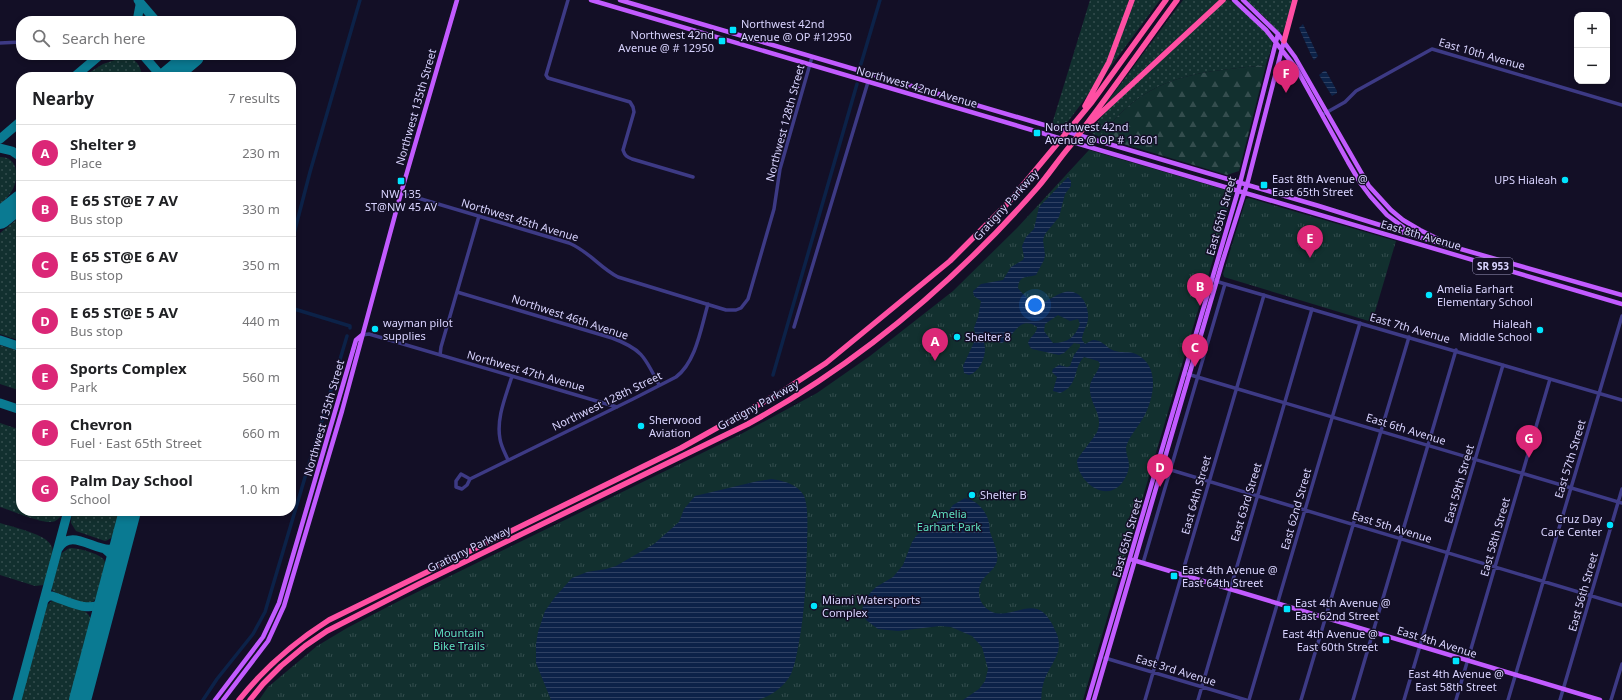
<!DOCTYPE html>
<html lang="en">
<head>
<meta charset="utf-8">
<style>
  body { margin:0; font-family:"Noto Sans",sans-serif; background:#f2f2f2; color:#202124 }
  .controls { position:absolute; right:12px; top:12px; display:grid; overflow:hidden; border-radius:8px; box-shadow:0 2px 6px #0003 }
  .controls button { width:36px; height:36px; display:grid; place-items:center; padding:0; border:0; border-bottom:1px solid #e0e0e0; background:#fff; color:#202124; font:20px sans-serif }
  .you { position:absolute; left:1035px; top:305px; width:14px; height:14px; margin:-10px; border:3px solid #fff; border-radius:50%; background:#1a73e8; box-shadow:0 0 0 6px #1a73e833 }
  .badge { display:grid; place-items:center; width:26px; height:26px; border-radius:50%; background:#db2777; color:#fff; font-size:13px; font-weight:700 }
  .pin { position:absolute; translate:-50% -33px; filter:drop-shadow(0 1px 2px #0008) }
  .pin::after { content:''; position:absolute; top:21px; width:14px; height:12px; background:inherit; clip-path:polygon(0 0,100% 0,50% 100%) }
  .list { margin:0; padding:0; list-style:none }
  h2 { display:flex; justify-content:space-between; align-items:center; height:52px; margin:0; padding:0 16px; font-size:17px }
  h2 small { font-size:13px; font-weight:400; color:#757577 }
  .list li { display:grid; grid-template-columns:26px 1fr auto; gap:12px; align-items:center; box-sizing:border-box; height:56px; padding:0 16px; border-top:1px solid #e0e0e0 }
  .list b { display:block; font-size:15px; white-space:nowrap }
  .list p { margin:0; font-size:13px; white-space:nowrap; color:#757577 }
  .list em { font-size:13px; font-style:normal; color:#757577 }
  .icon { flex:none; width:22px; height:22px; fill:none; stroke:currentColor; stroke-width:2; stroke-linecap:round; stroke-linejoin:round }
  .map { position:relative; flex:none; width:1622px; height:700px; overflow:hidden }
  .search { position:absolute; background:#fff; box-shadow:0 2px 6px #0003; left:16px; top:16px; width:280px; height:44px; display:flex; align-items:center; gap:10px; box-sizing:border-box; padding:0 14px; border-radius:16px; color:#757577; font-size:15px }
  .panel { position:absolute; background:#fff; box-shadow:0 2px 6px #0003; left:16px; top:72px; width:280px; height:444px; border-radius:16px }
  .map>svg:first-child { display:block }
  .grass { fill:url(#grass-dots) }
  .forest { fill:url(#forest-firs) }
  .park { fill:url(#park-tufts) }
  .water { fill:url(#water-rules); fill-rule:evenodd }
  .lines { fill:none; stroke-linecap:round; stroke-linejoin:round }
  .canal { stroke:#0c2248; stroke-width:3.5 }
  .taxiway { stroke:#0a7a92; stroke-width:9 }
  .runway { stroke:#0a7a92; stroke-width:22 }
  .minor { stroke:#3d3a85; stroke-width:3.5 }
  .major { stroke:#c25bff; stroke-width:4.5 }
  .highway { stroke:#ff4fa3; stroke-width:5.5 }
  .poi-dot { fill:#00e5ff; stroke:#130f26; stroke-width:1.5 }
  .labels { text-anchor:middle; stroke-width:3; stroke-linejoin:round; paint-order:stroke }
  .shield { fill:#130f26; stroke:#9e99be; stroke-width:1 }
  .shield-label { font-size:10px; font-weight:bold; fill:#d9d4ff }
  .poi-label { font-size:11px; fill:#d9d4ff; stroke:#130f26; text-anchor:start }
  .street-label { font-size:11px; fill:#d9d4ff; stroke:#130f26 }
  .park-label { font-size:11px; fill:#5fe0c0; stroke:#130f26 }
</style>
</head>
<body>
<div class="map">
<svg width="1622" height="700" viewBox="0 0 1622 700">
  <defs>
    <pattern id="grass-dots" width="8" height="8" patternUnits="userSpaceOnUse"><rect width="8" height="8" fill="#12302f"/><path d="M2 2h.1M6 6h.1" fill="none" stroke="#344d4e" stroke-width="1.8" stroke-linecap="round"/></pattern>
    <pattern id="forest-firs" width="22" height="20" patternUnits="userSpaceOnUse"><rect width="22" height="20" fill="#12302f"/><path d="M5 1l3.5 6h-7zM16 11l3.5 6h-7z" fill="#344d4e"/></pattern>
    <pattern id="park-tufts" width="24" height="20" patternUnits="userSpaceOnUse"><rect width="24" height="20" fill="#12302f"/><path d="M3 7l-1-3M5 7V3M7 7l1-3M15 17l-1-3M17 17v-4M19 17l1-3" fill="none" stroke="#344d4e"/></pattern>
    <pattern id="water-rules" width="6" height="5" patternUnits="userSpaceOnUse"><rect width="6" height="5" fill="#0c2248"/><path d="M0 2.5h6" fill="none" stroke="#2f4163"/></pattern>
  </defs>
  <rect width="100%" height="100%" fill="#130f26"/>
  <path class="grass" d="M1090 0H1129L1108 59 1093 88 1064 127 1052 124Z
    M1133 0H1160L1103 77Z
    M1183 0H1219L1105 105Z
    M1228 0 1233 2C1242 10 1268 31 1272 40 1274 46 1267 59 1266 65 1193 73 1148 74 1100 137L1089 132 1108 109 1224 1Z
    M1245 0H1293L1283 32 1279 33 1267 19Z
    M124 57C136 58 141 65 142 77H82L103 64Z
    M0 157C18 156 19 177 13 189 10 195 5 200 0 204Z
    M21 216V341L0 334V233Z
    M0 345 21 352V391L0 384Z
    M0 423 21 430V511H64C61 517 57 522 50 522 41 523 10 510 0 507Z
    M72 511H123C119 523 119 537 105 541L76 531 71 523Z
    M0 523C12 527 48 534 52 547 54 553 51 559 50 565 48 572 47 580 43 585L35 586 0 575Z
    M70 548C78 548 99 553 104 560 111 571 102 601 89 603 79 604 65 596 56 593L52 590C51 584 57 559 61 554 64 551 66 550 70 548Z
    M52 601C60 601 83 608 88 614 91 618 92 622 92 627L72 700H21L46 606Z"/>
  <path class="forest" d="M1266 65 1239 171 1227 175 1100 137C1148 74 1193 73 1266 65Z"/>
  <path class="park" d="M1089 150 1233 192 1083 700H259L268 687 317 646 347 628 399 601 741 434 817 393 870 356 953 291 1017 228Z
    M1249 198 1396 241 1372 322 1224 277 1223 274 1246 199Z"/>
  <path class="water" d="M1303 24 1318 56 1314 60 1311 55 1299 28Z
    M1324 71H1326L1337 91V93L1332 96 1319 75Z
    M1068 177 1071 181V186L1065 194 1059 217 1045 234 1043 240 1045 255 1044 260 1036 275C1026 278 1019 275 1018 288 1020 291 1023 294 1026 297 1038 312 1052 295 1065 292 1079 289 1087 302 1088 314 1089 326 1082 331 1082 340L1085 344C1088 343 1091 340 1093 340 1102 339 1107 349 1115 351 1121 353 1129 351 1136 354 1161 366 1154 399 1143 418 1138 427 1131 434 1127 444 1124 452 1129 458 1129 465 1129 472 1124 482 1118 487 1101 500 1078 480 1077 461 1077 458 1094 438 1097 432 1104 416 1091 406 1090 391 1088 380 1098 374 1100 364L1098 361 1084 357C1073 367 1079 386 1060 393L1053 391 1057 377 1052 372 1053 369 1059 365 1067 367 1070 366 1074 355 1080 347V344L1074 343 1064 353 1059 355 1032 349 1030 347 1028 343C1030 336 1037 334 1037 327 1019 315 1015 336 1002 343L985 339C983 343 985 345 985 349 985 359 979 372 969 375L964 373 963 366 976 338 974 328 978 317 981 301 974 296 973 291 981 284 1003 280 1011 267 1023 260 1024 257 1022 246 1026 237 1034 229 1039 207ZM1058 315 1070 321 1078 319 1080 324C1075 337 1068 343 1053 343L1044 331 1045 324Z
    M772 479C783 481 798 484 804 496 809 507 807 535 807 547 806 579 805 610 799 642 797 653 795 664 791 674 784 687 771 696 758 700H551L536 663V644L538 632 545 611 555 597 572 578 587 572 606 569 616 566 654 544 679 522 684 509 695 496 758 481Z
    M965 498C977 500 987 512 989 523 990 526 989 529 990 532 993 541 999 552 997 561 993 575 978 575 979 595 980 600 981 602 984 606 1002 626 1027 598 1044 613 1048 617 1052 623 1054 628 1068 652 1048 664 1043 685 1041 690 1042 695 1041 700H963L979 689 985 681 988 669 982 647 972 636 951 627 940 626 898 631 878 629 866 620 862 610 865 599 871 592 876 587 893 577 903 565 912 542 916 536 928 526 942 520 953 505Z"/>
  <g class="lines">
    <path class="canal" d="M861 64 880 0
      M291 245 310 172 360 0
      M291 308 350 326V328
      M773 375 857 84
      M203 700 217 679 253 634 265 612 347 336"/>
    <path class="taxiway" d="M138 0 156 21
      M137 21 140 5 139 0
      M143 55 162 77
      M177 55 178 68
      M74 77 100 55
      M0 139 21 121
      M0 148 12 151 21 157
      M20 201 21 200
      M0 340 21 347
      M0 403 21 410
      M58 549C74 521 108 568 123 540
      M105 549 113 556 115 569
      M44 600 48 596H52C70 602 93 616 107 598
      M17 700 68 511"/>
    <path class="runway" d="M168 77 193 56
      M0 218 21 201
      M80 700 130 511"/>
    <path class="minor" d="M568 0 546 75 548 78 630 102 633 107 634 112 623 150C625 156 627 157 632 159L693 177
      M0 43 21 42
      M1322 115 1345 102 1356 91 1432 49 1622 105
      M401 193 569 243C590 252 599 267 618 277L726 310H736L741 308 748 299 774 209 780 169 812 57
      M1198 276 1622 400
      M457 292 612 338C642 349 645 357 659 385
      M794 327 868 82
      M362 335 369 334 617 407
      M440 355 441 347 479 216
      M1184 373 1622 503
      M508 460C505 453 501 446 500 439 496 418 506 396 512 376
      M1161 467 1622 605
      M470 479 461 474 456 481V487L462 489 467 485 470 479 633 399 676 377C696 362 701 328 708 304
      M1143 563 1225 284
      M1105 658 1246 700
      M1145 700 1264 295
      M1198 700 1312 309
      M1249 700 1360 323
      M1301 700 1409 337
      M1353 700 1456 350
      M1404 700 1503 365
      M1456 700 1550 379
      M1508 700 1622 316
      M1560 700 1622 489
      M1611 700 1622 664"/>
    <path class="major" d="M591 0 1622 304
      M620 0 1319 206 1415 236 1622 295
      M1234 0 1266 30 1296 68 1348 162 1361 184 1370 196 1387 215 1411 233
      M1243 0 1278 34 1295 57 1369 186 1391 210 1403 220 1420 230 1444 242
      M1277 70 1285 65 1295 68
      M1133 560 1600 700
      M215 700 263 637 279 603 356 340 362 335
      M223 700 268 641 284 606 342 411 401 193 457 0
      M1088 700 1238 191 1278 34
      M1094 700 1222 263 1248 181 1284 41"/>
    <path class="highway" d="M1284 41 1295 0
      M1085 106 1109 62 1132 0
      M1090 123 1223 0
      M239 700C265 667 293 643 329 620L681 448 783 391 826 363 950 261 1008 203 1092 102 1166 0
      M250 700 263 684 281 666 305 646 327 631 419 584 748 424C859 363 954 283 1038 187 1049 174 1059 159 1070 146 1107 98 1141 49 1177 0"/>
  </g>
  <g class="poi-dot">
    <rect x="729" y="26" width="8" height="8" rx="2"/>
    <rect x="718" y="37" width="8" height="8" rx="2"/>
    <rect x="1033" y="129" width="8" height="8" rx="2"/>
    <circle cx="1565" cy="180" r="4"/>
    <rect x="397" y="177" width="8" height="8" rx="2"/>
    <rect x="1260" y="181" width="8" height="8" rx="2"/>
    <circle cx="1429" cy="295" r="4"/>
    <circle cx="375" cy="329" r="4"/>
    <circle cx="1540" cy="330" r="4"/>
    <circle cx="957" cy="337" r="4"/>
    <circle cx="641" cy="426" r="4"/>
    <circle cx="972" cy="495" r="4"/>
    <circle cx="1610" cy="525" r="4"/>
    <rect x="1170" y="572" width="8" height="8" rx="2"/>
    <circle cx="814" cy="606" r="4"/>
    <rect x="1283" y="605" width="8" height="8" rx="2"/>
    <rect x="1382" y="636" width="8" height="8" rx="2"/>
    <rect x="1452" y="657" width="8" height="8" rx="2"/>
  </g>
  <g class="labels">
    <rect class="shield" x="1473" y="258" width="40" height="16" rx="3"/>
    <g class="shield-label">
      <text x="1493" y="270">SR 953</text>
    </g>
    <g class="poi-label">
      <text x="741" y="28">Northwest 42nd<tspan x="741" dy="13">Avenue @ OP #12950</tspan></text>
      <text x="714" y="39" text-anchor="end">Northwest 42nd<tspan x="714" dy="13">Avenue @ # 12950</tspan></text>
      <text x="1045" y="131">Northwest 42nd<tspan x="1045" dy="13">Avenue @ OP # 12601</tspan></text>
      <text x="1272" y="183">East 8th Avenue @<tspan x="1272" dy="13">East 65th Street</tspan></text>
      <text x="1557" y="184" text-anchor="end">UPS Hialeah</text>
      <text x="401" y="198" text-anchor="middle">NW 135<tspan x="401" dy="13">ST@NW 45 AV</tspan></text>
      <text x="1437" y="293">Amelia Earhart<tspan x="1437" dy="13">Elementary School</tspan></text>
      <text x="383" y="327">wayman pilot<tspan x="383" dy="13">supplies</tspan></text>
      <text x="1532" y="328" text-anchor="end">Hialeah<tspan x="1532" dy="13">Middle School</tspan></text>
      <text x="965" y="341">Shelter 8</text>
      <text x="649" y="424">Sherwood<tspan x="649" dy="13">Aviation</tspan></text>
      <text x="980" y="499">Shelter B</text>
      <text x="1602" y="523" text-anchor="end">Cruz Day<tspan x="1602" dy="13">Care Center</tspan></text>
      <text x="1182" y="574">East 4th Avenue @<tspan x="1182" dy="13">East 64th Street</tspan></text>
      <text x="822" y="604">Miami Watersports<tspan x="822" dy="13">Complex</tspan></text>
      <text x="1295" y="607">East 4th Avenue @<tspan x="1295" dy="13">East 62nd Street</tspan></text>
      <text x="1378" y="638" text-anchor="end">East 4th Avenue @<tspan x="1378" dy="13">East 60th Street</tspan></text>
      <text x="1456" y="678" text-anchor="middle">East 4th Avenue @<tspan x="1456" dy="13">East 58th Street</tspan></text>
    </g>
    <g class="street-label">
      <text transform="translate(1482 54) rotate(16)" y="4">East 10th Avenue</text>
      <text transform="translate(917 87) rotate(16)" y="4">Northwest 42nd Avenue</text>
      <text transform="translate(416 107) rotate(-74)" y="4">Northwest 135th Street</text>
      <text transform="translate(785 123) rotate(-75)" y="4">Northwest 128th Street</text>
      <text transform="translate(1006 205) rotate(-48)" y="4">Gratigny Parkway</text>
      <text transform="translate(1221 216) rotate(-74)" y="4">East 65th Street</text>
      <text transform="translate(520 220) rotate(17)" y="4">Northwest 45th Avenue</text>
      <text transform="translate(1421 235) rotate(16)" y="4">East 8th Avenue</text>
      <text transform="translate(570 317) rotate(18)" y="4">Northwest 46th Avenue</text>
      <text transform="translate(1410 328) rotate(16)" y="4">East 7th Avenue</text>
      <text transform="translate(526 371) rotate(16)" y="4">Northwest 47th Avenue</text>
      <text transform="translate(607 401) rotate(-26)" y="4">Northwest 128th Street</text>
      <text transform="translate(758 405) rotate(-29)" y="4">Gratigny Parkway</text>
      <text transform="translate(324 418) rotate(-74)" y="4">Northwest 135th Street</text>
      <text transform="translate(1406 429) rotate(17)" y="4">East 6th Avenue</text>
      <text transform="translate(1570 459) rotate(-73)" y="4">East 57th Street</text>
      <text transform="translate(1459 484) rotate(-74)" y="4">East 59th Street</text>
      <text transform="translate(1196 495) rotate(-74)" y="4">East 64th Street</text>
      <text transform="translate(1246 502) rotate(-73)" y="4">East 63rd Street</text>
      <text transform="translate(1296 509) rotate(-74)" y="4">East 62nd Street</text>
      <text transform="translate(1392 527) rotate(17)" y="4">East 5th Avenue</text>
      <text transform="translate(1495 537) rotate(-74)" y="4">East 58th Street</text>
      <text transform="translate(1127 538) rotate(-74)" y="4">East 65th Street</text>
      <text transform="translate(469 549) rotate(-26)" y="4">Gratigny Parkway</text>
      <text transform="translate(1583 592) rotate(-74)" y="4">East 56th Street</text>
      <text transform="translate(1437 642) rotate(17)" y="4">East 4th Avenue</text>
      <text transform="translate(1176 670) rotate(17)" y="4">East 3rd Avenue</text>
    </g>
    <g class="park-label">
      <text x="949" y="518">Amelia<tspan x="949" dy="13">Earhart Park</tspan></text>
      <text x="459" y="637">Mountain<tspan x="459" dy="13">Bike Trails</tspan></text>
    </g>
  </g>
</svg>
<div class="controls">
<button>+</button>
<button>−</button>
</div>
<div class="you"></div>
<div class="pin badge" style="left:935px;top:361px">A</div>
<div class="pin badge" style="left:1200px;top:306px">B</div>
<div class="pin badge" style="left:1195px;top:367px">C</div>
<div class="pin badge" style="left:1160px;top:487px">D</div>
<div class="pin badge" style="left:1310px;top:258px">E</div>
<div class="pin badge" style="left:1286px;top:93px">F</div>
<div class="pin badge" style="left:1529px;top:458px">G</div>
<div class="search"><svg class="icon" aria-label="search" viewBox="0 0 24 24"><circle cx="10" cy="10" r="6"/><path d="M15 15l6 6"/></svg>Search here</div>
<section class="panel">
<h2>Nearby<small>7 results</small></h2>
<ul class="list">
<li><span class="badge">A</span><div><b>Shelter 9</b><p>Place</p></div><em>230 m</em></li>
<li><span class="badge">B</span><div><b>E 65 ST@E 7 AV</b><p>Bus stop</p></div><em>330 m</em></li>
<li><span class="badge">C</span><div><b>E 65 ST@E 6 AV</b><p>Bus stop</p></div><em>350 m</em></li>
<li><span class="badge">D</span><div><b>E 65 ST@E 5 AV</b><p>Bus stop</p></div><em>440 m</em></li>
<li><span class="badge">E</span><div><b>Sports Complex</b><p>Park</p></div><em>560 m</em></li>
<li><span class="badge">F</span><div><b>Chevron</b><p>Fuel · East 65th Street</p></div><em>660 m</em></li>
<li><span class="badge">G</span><div><b>Palm Day School</b><p>School</p></div><em>1.0 km</em></li>
</ul>
</section>
</div>
</body>
</html>
